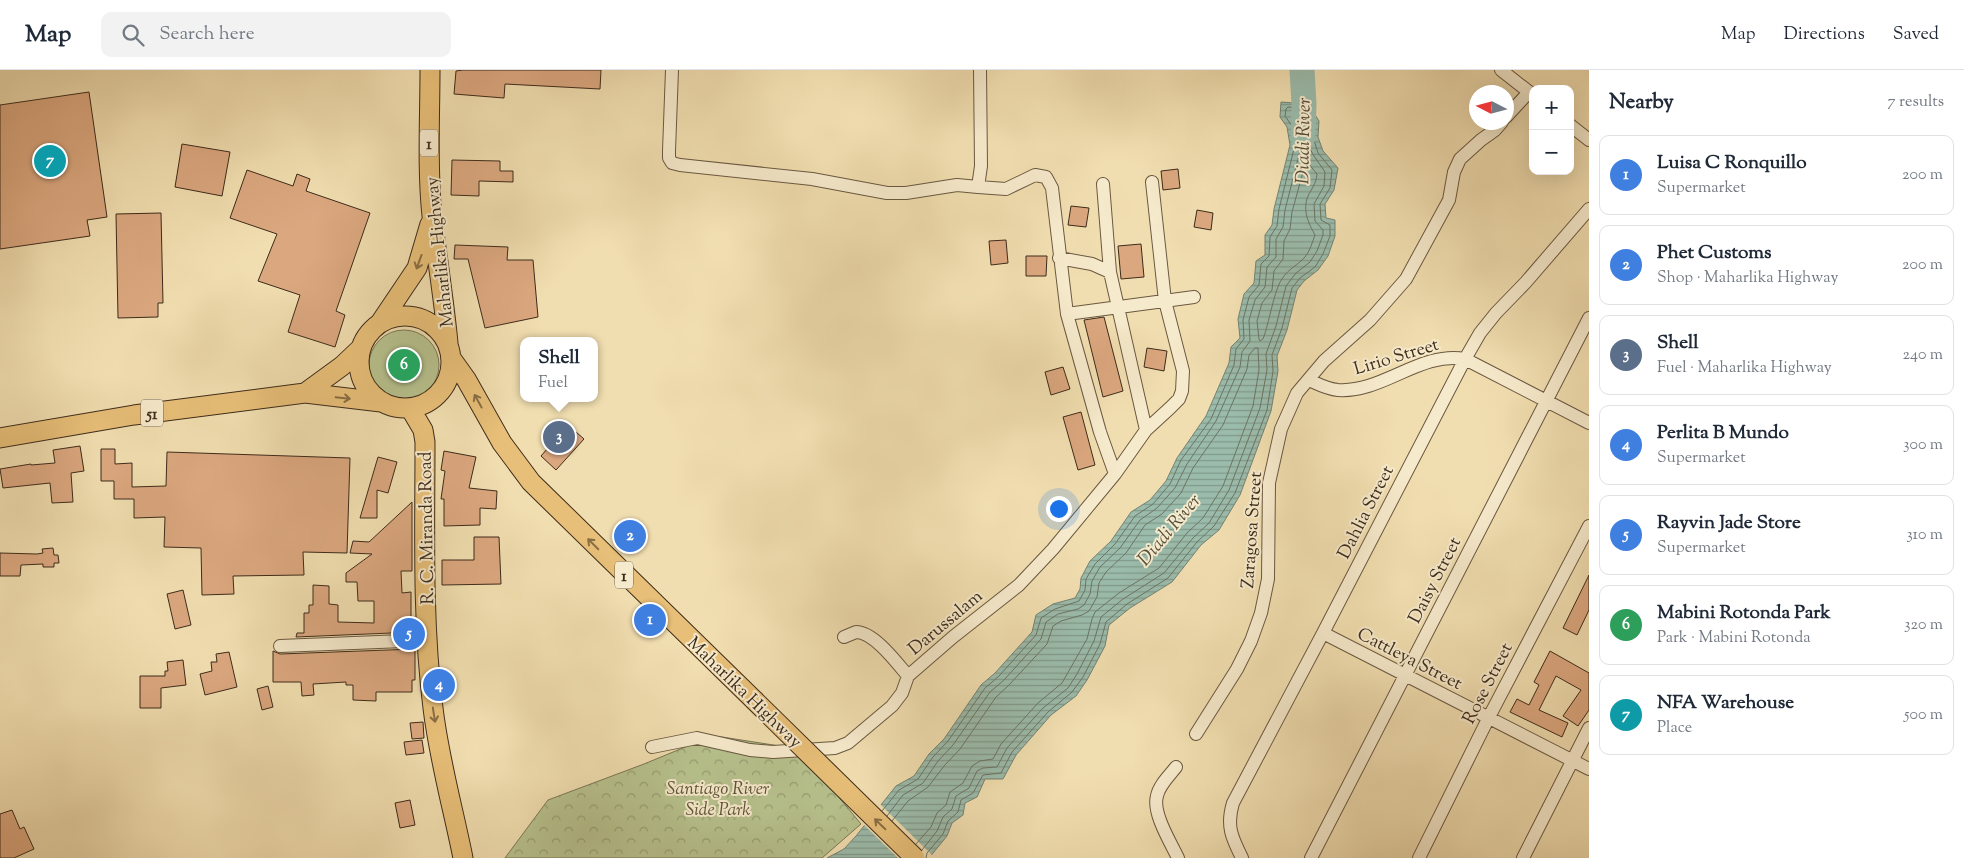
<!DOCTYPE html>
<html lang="en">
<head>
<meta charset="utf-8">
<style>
  body { margin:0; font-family:"Sorts Mill Goudy",serif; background:#f2f2f3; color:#1f2937 }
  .controls { position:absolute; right:15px; top:15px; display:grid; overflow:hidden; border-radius:10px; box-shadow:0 5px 20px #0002 }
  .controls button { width:45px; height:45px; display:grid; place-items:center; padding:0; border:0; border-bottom:1px solid #e0e1e3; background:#fff; color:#1f2937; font:25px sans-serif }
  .compass { position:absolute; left:1469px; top:15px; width:45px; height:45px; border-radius:50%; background:#fff; box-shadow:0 5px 20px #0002; rotate:276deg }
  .you { position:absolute; left:1058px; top:438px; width:18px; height:18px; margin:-12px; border:4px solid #fff; border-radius:50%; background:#1a73e8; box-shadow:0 0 0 8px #1a73e833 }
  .badge { display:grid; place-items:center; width:32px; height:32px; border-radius:50%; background:#2563eb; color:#fff; font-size:16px; font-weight:700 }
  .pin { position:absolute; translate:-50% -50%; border:2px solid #fff; box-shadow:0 1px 5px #0006 }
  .popup { position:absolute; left:520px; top:267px; width:78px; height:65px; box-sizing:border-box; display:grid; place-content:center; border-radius:10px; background:#fff; filter:drop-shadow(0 1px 4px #0005); font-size:16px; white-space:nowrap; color:#747a83 }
  .popup b { font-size:19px; color:#1f2937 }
  .popup::after { content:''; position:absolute; left:50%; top:100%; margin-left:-10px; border:10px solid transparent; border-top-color:#fff }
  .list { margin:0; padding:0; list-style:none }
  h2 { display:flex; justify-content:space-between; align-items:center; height:65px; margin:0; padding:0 20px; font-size:21px }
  h2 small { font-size:16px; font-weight:400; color:#747a83 }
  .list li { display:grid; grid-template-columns:32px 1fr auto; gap:15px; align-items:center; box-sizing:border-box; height:80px; margin:0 10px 10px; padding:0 10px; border:1px solid #e0e1e3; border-radius:10px }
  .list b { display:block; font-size:19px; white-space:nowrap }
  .list p { margin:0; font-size:16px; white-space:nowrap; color:#747a83 }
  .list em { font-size:16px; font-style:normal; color:#747a83 }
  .icon { flex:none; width:28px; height:28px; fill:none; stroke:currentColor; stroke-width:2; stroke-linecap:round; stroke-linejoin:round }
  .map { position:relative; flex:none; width:1589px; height:788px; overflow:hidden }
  header { display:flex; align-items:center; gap:30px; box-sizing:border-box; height:70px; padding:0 25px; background:#fff; border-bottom:1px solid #e0e1e3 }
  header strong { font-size:24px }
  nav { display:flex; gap:28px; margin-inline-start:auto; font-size:18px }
  .search { width:350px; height:45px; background:#f2f2f3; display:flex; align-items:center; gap:12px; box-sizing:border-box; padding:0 18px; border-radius:10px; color:#747a83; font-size:19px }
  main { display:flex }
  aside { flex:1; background:#fff }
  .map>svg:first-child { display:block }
  .green { fill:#b7c28e; stroke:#7a7654 }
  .forest { fill:url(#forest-crowns); stroke:#7a7654 }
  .water { fill:url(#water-rules); stroke:#758272 }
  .pier { fill:#f1deb0 }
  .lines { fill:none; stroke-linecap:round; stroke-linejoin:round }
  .shore { stroke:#6c7463; stroke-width:1 }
  .river { stroke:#9bbcac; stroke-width:25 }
  .building { fill:#dba77f; stroke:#3d2b1a }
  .street-casing { stroke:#6a5840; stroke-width:14 }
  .primary-casing { stroke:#3d2b1a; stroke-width:21 }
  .street { stroke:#f6eacc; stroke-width:12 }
  .primary { stroke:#e8bf78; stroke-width:19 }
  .primary-bridge-casing { stroke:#3d2b1a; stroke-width:21; stroke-linecap:butt }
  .primary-bridge { stroke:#e8bf78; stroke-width:19 }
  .oneway { stroke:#8a6e44 }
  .labels { text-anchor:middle; stroke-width:4; stroke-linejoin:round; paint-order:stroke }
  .shield { fill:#f6eacc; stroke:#74644f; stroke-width:1 }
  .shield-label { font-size:16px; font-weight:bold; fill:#3d2b1a }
  .street-label { font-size:18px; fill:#3d2b1a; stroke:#f6eacc }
  .park-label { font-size:18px; font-style:italic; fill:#5c5137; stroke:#f6eacc }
  .water-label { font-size:19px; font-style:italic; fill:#544f3e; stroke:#f6eacc }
</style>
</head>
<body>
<header>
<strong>Map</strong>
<div class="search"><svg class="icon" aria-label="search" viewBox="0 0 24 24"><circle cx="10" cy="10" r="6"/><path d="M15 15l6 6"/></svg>Search here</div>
<nav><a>Map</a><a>Directions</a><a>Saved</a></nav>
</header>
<main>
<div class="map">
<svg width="1589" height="788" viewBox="0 0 1589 788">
  <defs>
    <pattern id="forest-crowns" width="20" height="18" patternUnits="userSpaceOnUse" patternTransform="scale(1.25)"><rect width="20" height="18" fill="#b7c28e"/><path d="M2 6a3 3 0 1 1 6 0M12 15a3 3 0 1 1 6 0" fill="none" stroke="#969e73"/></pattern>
    <pattern id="water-rules" width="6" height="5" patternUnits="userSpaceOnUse" patternTransform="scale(1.25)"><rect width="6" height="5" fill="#9bbcac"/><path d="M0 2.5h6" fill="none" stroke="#80998b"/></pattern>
  </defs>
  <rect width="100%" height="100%" fill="#f1deb0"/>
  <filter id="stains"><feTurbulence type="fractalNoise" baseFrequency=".004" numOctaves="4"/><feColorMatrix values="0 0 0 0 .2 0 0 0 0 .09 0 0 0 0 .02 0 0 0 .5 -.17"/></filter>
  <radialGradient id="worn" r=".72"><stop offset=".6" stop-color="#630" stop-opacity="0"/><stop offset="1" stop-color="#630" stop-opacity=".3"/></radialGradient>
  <path class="green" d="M369 295a35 35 0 1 1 70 0a35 35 0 1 1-70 0Z"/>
  <path class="forest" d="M722 667 799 679 861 754 822 788H505L548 730 644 694 707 668Z"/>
  <path class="water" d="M1281 32 1308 34 1319 51 1318 67 1323 81 1338 98 1334 120 1325 134 1326 148 1335 150V166L1328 186 1318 200 1304 211 1297 220 1287 260 1277 286 1278 301 1271 341 1240 425 1219 460 1201 475 1172 512 1130 538 1109 555 1105 576 1087 610 1076 626 1051 645 1016 685 1003 709H985L977 727 965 733 963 745 952 753 947 766 929 788H827L844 779 856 766 896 716 914 706 929 684 944 669 981 615 995 603 1032 562 1036 545 1053 534 1075 528 1080 519 1081 508 1090 491 1111 471 1131 442 1150 430 1166 411 1177 388 1206 346 1229 293 1231 277 1240 268 1238 249 1244 224 1254 213 1256 191 1265 185V165L1272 155 1274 139 1290 75 1287 57 1280 47Z"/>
  <path class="pier" d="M879 733 934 787 933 788H898L863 754Z"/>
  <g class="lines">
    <path class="shore" d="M1308 93 1317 104C1316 114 1312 118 1308 126 1302 141 1309 154 1315 165 1312 173 1310 181 1305 187 1298 195 1288 199 1282 209 1274 220 1269 254 1263 269L1260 271 1259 269 1257 251 1262 233 1272 220 1274 201 1283 189 1284 171 1290 159 1292 142 1305 95Z
      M882 741 899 720 918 709 933 687 948 671 985 618 999 606 1036 565 1041 548 1055 539 1079 531 1085 520 1086 509 1095 494 1115 474 1135 446 1153 434 1170 414 1181 390 1211 349 1234 295 1236 279 1244 269 1243 250 1249 227 1259 215 1261 194 1269 186 1270 167 1277 156 1279 139 1295 75 1292 56 1285 46 1286 39 1288 37 1305 39 1314 52 1313 67 1318 83 1332 100 1330 118 1320 134 1321 150 1330 155V166L1323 184 1315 197 1300 208 1292 218 1282 258 1272 285 1273 301 1267 340 1235 423 1214 456 1197 472 1168 508 1127 534 1106 552 1100 574 1083 607 1072 622 1048 642 1012 682 1001 703 983 705 973 723 961 730 958 742 948 751 943 764 927 783 926 788
      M887 746 903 725 923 713 938 691 953 675 990 622 1004 610 1041 569 1046 552 1058 544 1078 539 1084 535 1090 524 1092 511 1100 497 1120 478 1140 450 1157 438 1175 418 1187 394 1216 351 1240 297 1242 282 1250 271 1249 250 1255 230 1265 217 1267 197 1276 187V169L1283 157 1285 140 1301 77 1298 55 1294 46 1296 44 1302 45C1310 56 1304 60 1307 71 1311 84 1318 91 1325 102L1324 116 1314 134 1315 151 1323 160V165L1317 181 1310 192 1296 203 1286 216 1276 256 1266 284 1267 300 1260 338 1229 420 1209 453 1193 468 1164 503 1123 529 1101 547 1094 571 1077 604 1068 618 1043 638 1007 678 997 697 983 698 977 701 969 718 956 726 952 739 943 747 937 761 922 780
      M892 751 908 731 928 717 944 696 960 679 996 627 1009 615 1047 574 1053 556 1061 551 1082 545 1089 541 1097 527 1099 513 1106 502 1126 483 1145 455 1162 444 1181 423 1193 398 1223 355 1247 299 1249 285 1255 278H1258L1259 300 1253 336 1223 416 1203 448 1187 463 1159 498 1119 523 1095 542 1092 549 1087 569 1062 613 1038 633 1001 674 993 689 980 691 972 696 963 713 950 722 946 735 937 743 931 757 916 774"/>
    <path class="river" d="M1302 0 1304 34 1303 67"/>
  </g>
  <path class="building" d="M463 0H601L600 19 505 14 504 28 454 24 456 1Z
    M89 22 107 147 87 150 90 166 0 179V35Z
    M182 74 230 82 222 126 175 117Z
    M452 90 500 91V101H513V112L479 111V126L451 125Z
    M1178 99 1180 118 1163 120 1161 101Z
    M247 100 293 116 297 104 310 109 306 121 370 143 336 241 345 245 335 277 288 262 300 225 258 211 277 164 230 148Z
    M1071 136 1089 138 1086 157 1068 155Z
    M1197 140 1213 143 1211 160 1194 157Z
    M161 143 163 233H158V247L118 248 116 144Z
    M1006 170 1008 193 991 195 989 171Z
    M1141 174 1144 207 1121 209 1118 176Z
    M455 175 508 177 507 190H533L538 247 485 258 468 189H454Z
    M1026 186H1047L1046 206H1026Z
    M1104 247 1123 321 1103 327 1084 250Z
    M1147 278 1167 281 1164 301 1144 297Z
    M1063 297 1070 319 1051 325 1045 302Z
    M1081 342 1095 395 1078 400 1063 347Z
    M568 355 584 369 556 400 541 386Z
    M80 376 84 401 71 403 73 432 52 433 50 413 3 418 0 399 31 394V395L55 393 53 380Z
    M101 379H115V394L132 393V417L166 416 167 382 350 388 347 483 303 482 304 505 233 506 234 524 202 525 201 478 164 477 165 447 134 448V429H114V411H101Z
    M444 381 476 387 469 418 497 421 496 439 480 438V455L444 456V429H441L445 401 441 400Z
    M378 387 397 392 388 423 377 420V448H360Z
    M412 432V501H401L402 523 411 522V551H415V562L296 567 297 563H304V543H309V535H313V515L329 516V534L338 535V552L374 553V531H358L357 512H346V503L372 484 350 483 353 471 369 472Z
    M474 467H499L501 514 442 515V490H474Z
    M53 478 54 485H58L59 493H54V497H43V494L21 495 20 506H0V483L37 484 43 483 42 479Z
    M1589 505V540L1577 565 1563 558Z
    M183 520 191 555 175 559 167 524Z
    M415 579V610H412V622H376V631L353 630V615H346V612L313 614 314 625 302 626 301 612H273V581L280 584Z
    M1550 581 1589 603V640L1578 656 1563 646 1581 620 1556 606 1539 640 1568 653 1562 667 1510 642 1517 629 1529 635 1539 615 1534 612Z
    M229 582 237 617 205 625 200 604 212 601 211 592H217L216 584Z
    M183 590 186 615 161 618V638H140V606H165V601H168L167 592Z
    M268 616 273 637 262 640 257 619Z
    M423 652 424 668 412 669 410 653Z
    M422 670 424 683 406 685 404 672Z
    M410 730 415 755 400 758 395 733Z
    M12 740 20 759 24 757 34 779 14 788H0V744Z"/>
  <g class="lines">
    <defs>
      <path id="street" d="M672 0 669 81V88L672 93 680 95 812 109 887 123H906L957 115 978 117 981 96 980 0
        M1501 0 1533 25
        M1506 47 1529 22
        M1570 55 1589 70
        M1103 114 1110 202 1146 360
        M978 117 1006 119 1035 105 1046 107 1052 118 1067 244 1100 362 1115 404
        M1059 188 1092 194 1110 202
        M1067 244 1194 227
        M1309 310C1318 314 1327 319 1338 320 1383 323 1420 281 1465 289L1589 353
        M1323 563 1589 699
        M844 567 856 562C874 562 897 593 908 606
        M280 576 428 570
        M1196 664 1237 599 1251 571 1261 543 1268 509 1269 413 1281 359 1297 323 1324 291 1370 250 1406 209 1449 130 1454 102 1460 89 1481 70 1495 60 1502 52
        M652 677 697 668 750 680 773 682 835 678 848 673 892 636 902 623 908 606 953 567 1019 515 1053 479 1115 404 1146 360 1170 338 1179 329 1182 321 1183 301 1165 231 1152 112
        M1176 697C1170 705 1159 715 1157 726 1152 743 1171 773 1178 788
        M1242 788C1232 768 1226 756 1233 733L1323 563 1465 289 1480 263 1496 243 1526 212 1589 139
        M1311 788 1589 248
        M1419 788 1489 647 1589 456
        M1523 788 1589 658"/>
      <path id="primary" d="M430 0C430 48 427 98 432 146 437 189 444 230 448 273
        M359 292a46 46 0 1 1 92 0a46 46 0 1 1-92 0Z
        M380 253 417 198 430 154
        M451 288 466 309 502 373 531 412 754 630
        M305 323 342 296 361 278
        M410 338 423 360 425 372C425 460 422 550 433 638 439 689 453 738 463 788
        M0 368 134 345 305 323 381 332"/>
    </defs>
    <use href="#street" class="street-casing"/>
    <use href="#primary" class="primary-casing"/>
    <use href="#street" class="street"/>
    <use href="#primary" class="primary"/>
    <defs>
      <path id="primary-bridge" d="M754 630 915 788"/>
    </defs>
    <use href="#primary-bridge" class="primary-bridge-casing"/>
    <use href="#primary-bridge" class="primary-bridge"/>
  </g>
  <defs><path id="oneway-shaft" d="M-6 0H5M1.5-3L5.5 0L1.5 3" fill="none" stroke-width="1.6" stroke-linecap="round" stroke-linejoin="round" transform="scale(1.25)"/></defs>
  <g class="oneway">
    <use href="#oneway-shaft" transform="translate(419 192) rotate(110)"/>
    <use href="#oneway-shaft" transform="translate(343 328) rotate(6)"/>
    <use href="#oneway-shaft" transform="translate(478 331) rotate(-119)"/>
    <use href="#oneway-shaft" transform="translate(593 474) rotate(-135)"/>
    <use href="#oneway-shaft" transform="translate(434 645) rotate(81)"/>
    <use href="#oneway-shaft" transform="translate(880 754) rotate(-136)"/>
  </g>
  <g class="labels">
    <g class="shield">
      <rect x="420" y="59.5" width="18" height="27" rx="4"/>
      <rect x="141" y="329.5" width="22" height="27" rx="4"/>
      <rect x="615" y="491.5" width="18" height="27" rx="4"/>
    </g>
    <g class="shield-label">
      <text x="429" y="79">1</text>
      <text x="152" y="349">51</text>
      <text x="624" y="511">1</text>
    </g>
    <g class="street-label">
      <text transform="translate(439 182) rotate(-96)" y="6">Maharlika Highway</text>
      <text transform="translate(1396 286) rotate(-17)" y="6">Lirio Street</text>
      <text transform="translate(1365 442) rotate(-63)" y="6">Dahlia Street</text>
      <text transform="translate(426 458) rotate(-91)" y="6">R. C. Miranda Road</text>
      <text transform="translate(1251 460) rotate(-86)" y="6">Zaragosa Street</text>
      <text transform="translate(1434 510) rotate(-63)" y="6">Daisy Street</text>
      <text transform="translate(945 552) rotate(-40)" y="6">Darussalam</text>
      <text transform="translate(1410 588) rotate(27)" y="6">Cattleya Street</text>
      <text transform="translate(1487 613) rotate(-63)" y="6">Rose Street</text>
      <text transform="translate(745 622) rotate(44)" y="6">Maharlika Highway</text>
    </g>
    <g class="park-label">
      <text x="718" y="724">Santiago River<tspan x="718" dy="21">Side Park</tspan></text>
    </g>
    <g class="water-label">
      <text transform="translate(1302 71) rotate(-89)" y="7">Diadi River</text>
      <text transform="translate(1168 459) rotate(-50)" y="7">Diadi River</text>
    </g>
  </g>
  <rect width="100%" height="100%" filter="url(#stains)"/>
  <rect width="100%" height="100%" fill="url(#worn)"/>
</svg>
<div class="controls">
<button>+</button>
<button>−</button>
</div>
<svg class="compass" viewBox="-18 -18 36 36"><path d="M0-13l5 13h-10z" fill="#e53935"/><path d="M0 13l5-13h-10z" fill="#747a83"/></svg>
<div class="you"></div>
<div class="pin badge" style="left:650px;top:550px;background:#3f7fe0">1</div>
<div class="pin badge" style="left:630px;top:466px;background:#3f7fe0">2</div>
<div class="pin badge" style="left:559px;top:367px;background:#5c6f8a">3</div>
<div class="popup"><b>Shell</b>Fuel</div>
<div class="pin badge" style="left:439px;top:615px;background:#3f7fe0">4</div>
<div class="pin badge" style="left:409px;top:564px;background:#3f7fe0">5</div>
<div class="pin badge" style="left:404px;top:295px;background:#2e9e5b">6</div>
<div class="pin badge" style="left:50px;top:91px;background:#0f9aa8">7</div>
</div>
<aside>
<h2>Nearby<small>7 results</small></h2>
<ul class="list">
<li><span class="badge" style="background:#3f7fe0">1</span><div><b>Luisa C Ronquillo</b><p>Supermarket</p></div><em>200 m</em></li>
<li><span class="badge" style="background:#3f7fe0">2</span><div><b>Phet Customs</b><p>Shop · Maharlika Highway</p></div><em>200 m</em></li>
<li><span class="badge" style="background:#5c6f8a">3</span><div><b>Shell</b><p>Fuel · Maharlika Highway</p></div><em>240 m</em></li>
<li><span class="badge" style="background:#3f7fe0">4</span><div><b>Perlita B Mundo</b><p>Supermarket</p></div><em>300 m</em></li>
<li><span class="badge" style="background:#3f7fe0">5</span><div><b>Rayvin Jade Store</b><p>Supermarket</p></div><em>310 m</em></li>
<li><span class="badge" style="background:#2e9e5b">6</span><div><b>Mabini Rotonda Park</b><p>Park · Mabini Rotonda</p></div><em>320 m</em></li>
<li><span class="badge" style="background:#0f9aa8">7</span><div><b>NFA Warehouse</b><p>Place</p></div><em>500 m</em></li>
</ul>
</aside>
</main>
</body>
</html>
